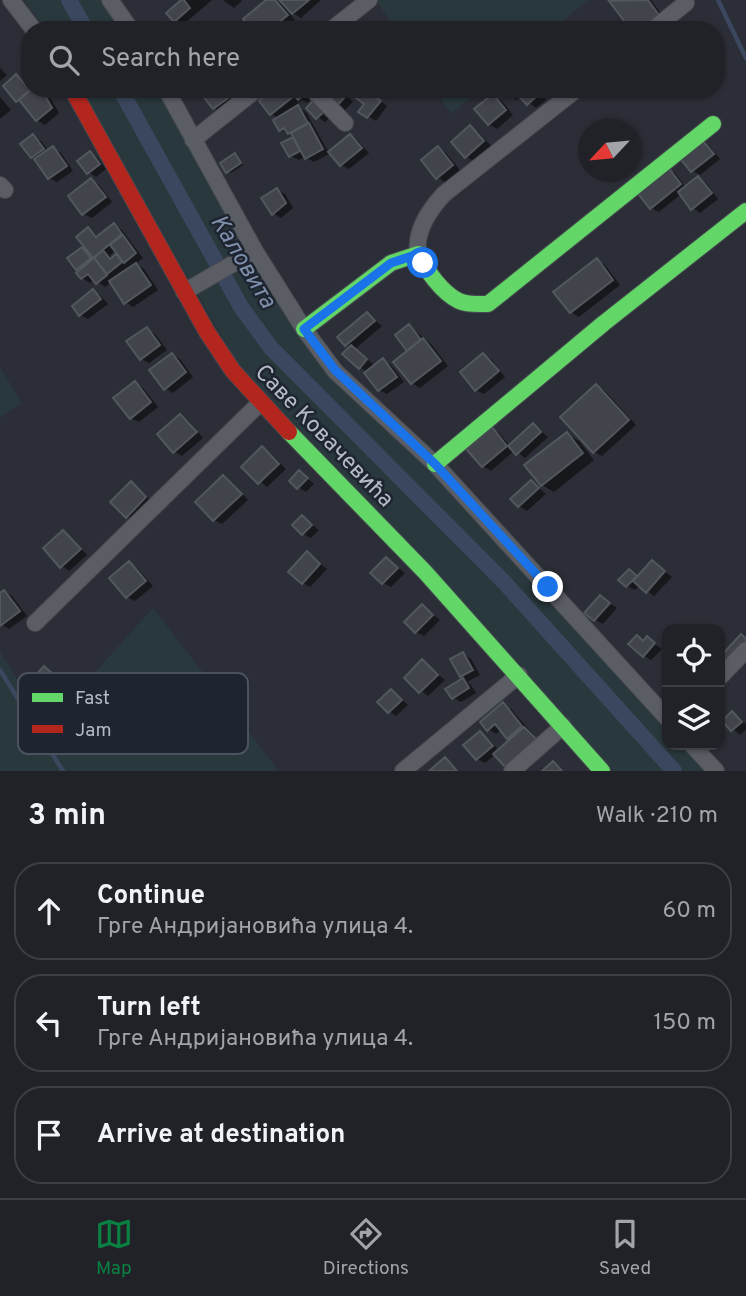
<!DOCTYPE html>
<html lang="en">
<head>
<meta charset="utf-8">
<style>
  body { margin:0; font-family:Overpass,sans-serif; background:#2d2f34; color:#f1f3f6 }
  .controls { position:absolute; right:21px; bottom:21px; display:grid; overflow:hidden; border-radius:14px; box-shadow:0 2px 5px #0004 }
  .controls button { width:63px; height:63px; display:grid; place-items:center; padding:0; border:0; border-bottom:2px solid #3d3f45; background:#202228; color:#f1f3f6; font:35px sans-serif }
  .compass { position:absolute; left:578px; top:119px; width:63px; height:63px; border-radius:50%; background:#202228; box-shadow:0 2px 5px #0004; rotate:244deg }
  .stop { position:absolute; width:21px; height:21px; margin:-16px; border:5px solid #1a73e8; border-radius:50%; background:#fff }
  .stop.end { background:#1a73e8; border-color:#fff; box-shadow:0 2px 7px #0008 }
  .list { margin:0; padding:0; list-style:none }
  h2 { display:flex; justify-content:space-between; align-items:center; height:91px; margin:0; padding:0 28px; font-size:30px }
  h2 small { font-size:23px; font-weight:400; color:#a2a4a8 }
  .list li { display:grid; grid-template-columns:46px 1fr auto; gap:21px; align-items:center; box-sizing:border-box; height:98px; margin:0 14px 14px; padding:0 14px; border:2px solid #3d3f45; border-radius:28px }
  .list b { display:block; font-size:26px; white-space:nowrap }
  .list p { margin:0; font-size:23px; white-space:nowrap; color:#a2a4a8 }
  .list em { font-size:23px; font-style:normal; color:#a2a4a8 }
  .icon { flex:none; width:38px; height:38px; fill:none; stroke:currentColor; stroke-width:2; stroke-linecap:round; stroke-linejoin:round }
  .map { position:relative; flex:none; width:746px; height:771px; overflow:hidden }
  .search { position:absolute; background:#202228; box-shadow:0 2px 5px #0004; left:21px; right:21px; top:21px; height:77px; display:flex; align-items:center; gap:18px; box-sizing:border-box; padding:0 24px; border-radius:28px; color:#a2a4a8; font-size:26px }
  .sheet { height:427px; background:#202228 }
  nav { display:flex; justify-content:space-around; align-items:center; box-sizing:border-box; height:98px; border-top:2px solid #3d3f45; background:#202228; font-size:19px; color:#a2a4a8 }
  nav a { display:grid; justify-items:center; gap:4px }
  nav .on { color:#0b8043 }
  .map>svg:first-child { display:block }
  .green { fill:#29383c }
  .shadow { fill:#0007; fill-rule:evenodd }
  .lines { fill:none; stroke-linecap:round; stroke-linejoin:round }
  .stream { stroke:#3b475e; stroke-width:4.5 }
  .canal { stroke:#3b475e; stroke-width:16 }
  .building { fill:#41444b; stroke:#52565d; stroke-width:2 }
  .street-casing { stroke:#47494f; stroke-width:18 }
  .fast-casing { stroke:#454950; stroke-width:18 }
  .jam-casing { stroke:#454950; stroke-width:18 }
  .street { stroke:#5a5d64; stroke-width:16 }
  .fast { stroke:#63d668; stroke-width:16 }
  .jam { stroke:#b3261e; stroke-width:16 }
  .route { stroke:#1a73e8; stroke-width:9 }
  .labels { text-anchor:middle; stroke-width:5; stroke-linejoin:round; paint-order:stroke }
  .street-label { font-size:23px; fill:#b5bbc6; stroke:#1e2530 }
  .water-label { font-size:24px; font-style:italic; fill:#7f8fab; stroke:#1e2530 }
  .key { fill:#1e2530; stroke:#4b525d; stroke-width:2 }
  .key-label { font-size:19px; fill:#b5bbc6 }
</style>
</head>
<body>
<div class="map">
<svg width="746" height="771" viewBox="0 0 746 771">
  <rect width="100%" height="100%" fill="#2b2e36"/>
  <path class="green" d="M24 0H110L131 30H47Z
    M376 0H588L552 30H396Z
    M80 89H166L304 329 667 717V745H692L716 771H601L260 403Z
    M435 89H481L451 114Z
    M0 367 22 403 0 418Z
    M153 608 279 771H0V652L47 725Z"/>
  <path class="shadow" d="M185 0H212L183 25 169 13Z
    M223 0H241L242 1 234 8Z
    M269 0H276L286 6 282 0H321L301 18 286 9 295 20 283 30H254Z
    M613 0H651L666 20 653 30H633Z
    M369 25 377 29 378 30H364Z
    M0 68 7 75 0 81Z
    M17 76 24 81 30 89H36L51 99 59 113 45 125 37 120 25 105 17 100Z
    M210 89H245L223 113 215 108 205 96Z
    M276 89H308L314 96 307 103 302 100 290 110 291 111 298 107 306 112 329 153 350 136 358 141 369 153 349 169 341 165 331 153 314 162 305 157 299 160 291 156 284 143 296 137 291 133 289 134 281 130 279 118 271 114Z
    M325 89H340L353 102 343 112Z
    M502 89H538L546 100 536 108 521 96 516 100Z
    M373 95 387 106 376 121 360 111Z
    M493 96 501 100 513 115 497 129 489 124Z
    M0 97 11 110 1 118H0Z
    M316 101 333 115 325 122 317 117Z
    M470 127 478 132 491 146 474 161 466 157Z
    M33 137 41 141 49 151 53 148 61 153 73 171 57 182 49 178 36 160 32 157Z
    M701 141 709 146 720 159 700 175 693 171Z
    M438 148 446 153 460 170 445 182 437 177Z
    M90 153 98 158 106 169 96 177 89 172Z
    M235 155 243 165 231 173 228 171Z
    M667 169 675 173 686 188 698 178 706 183 718 199 700 213 693 208 681 194 659 212 651 208Z
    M91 180 99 185 112 202 92 218 84 214 70 196Z
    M277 190 285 194 293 208 281 218 273 213Z
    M114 225 122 230 143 258 135 264 144 269 158 290 133 307 125 302 111 282 105 287 94 279 90 283 82 278 78 273 81 271 77 269 82 249 92 255 89 229 99 237ZM116 250 119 254 113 259 110 255ZM84 253 96 259 93 262 83 255Z
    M597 260 605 265 620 285 579 317 571 312Z
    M93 291 101 296 108 304 88 319 80 315Z
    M367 314 382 326 355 349 375 366 383 360 391 365 404 382 387 394 379 390 367 372 360 367 351 347 346 345Z
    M409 326 431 344 448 366 420 388 412 383Z
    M147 329 155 334 167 350 149 363 141 359Z
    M172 355 180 359 193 377 173 393 165 388Z
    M483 355 491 359 505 377 484 394 476 390Z
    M135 383 143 388 158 407 139 422 131 418Z
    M597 386 605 391 636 425 602 456 594 452Z
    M180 416 188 420 203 438 182 456 174 451Z
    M534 425 548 437 525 458 515 450 491 471 483 466 492 429 500 434 510 446Z
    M567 434 579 441 594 460 554 492 542 485Z
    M262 449 270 453 286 469 267 487 244 467Z
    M300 472 314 484 306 492 298 487Z
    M224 477 231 482 248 500 222 524 214 520Z
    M532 482 546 494 527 511 519 506Z
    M131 483 153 502 135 521 127 516Z
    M303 517 319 530 311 538 303 534Z
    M63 532 71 537 87 555 69 571 62 566Z
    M308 554 327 569 310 587 303 583Z
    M387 559 405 573 391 587 383 583Z
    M652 562 672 577 654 596 640 585 635 590 627 586 630 571 639 577Z
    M129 563 137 568 153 586 135 601 127 597Z
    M4 592 12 596 27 616 9 629 0 623V595Z
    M601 597 617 608 603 624 595 620Z
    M423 606 440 620 424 636 416 632Z
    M637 637 645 642 648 639 662 649 651 660 644 656Z
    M463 654 471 659 480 675 467 682 471 685 476 693 461 702 453 698 448 689 466 678 462 676Z
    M667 658V669L662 664Z
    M423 662 445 680 428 696 406 678Z
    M45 668 69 687 55 702 47 697Z
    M392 691 408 705 396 716 389 711Z
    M503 704 511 709 545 748 496 754 485 763 477 759 466 745 480 733 488 738 499 751 512 740 501 730 496 734 488 729Z
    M732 714 746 724V729L740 735 724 721Z"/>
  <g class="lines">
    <path class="stream" d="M718 0 746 58
      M0 670 63 771"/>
    <path class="canal" d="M69 0 86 30
      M120 89 241 307 271 348 504 582 674 771"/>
  </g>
  <path class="building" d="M181 0H184L190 8 174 22 166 13Z
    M266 0H275L288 15 270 30H252L243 19Z
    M279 0H309L292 14Z
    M648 0 659 15 640 30H631L609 1Z
    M16 74 30 90 16 102 3 86Z
    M32 89H37L41 94 43 92 52 108 36 121 19 100Z
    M208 89H225L231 96 213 109 202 95Z
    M273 89H289L294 96 270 115 259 101Z
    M289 89H306L308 91 298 100Z
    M323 89H339L346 96 334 109Z
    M364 89 381 101 367 118 358 112 364 104 356 98Z
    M521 89H534L539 94 527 105 516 93Z
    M493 94 506 110 488 125 474 109Z
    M316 98 326 110 316 119 306 108Z
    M298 105 308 123 288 134 284 128 279 131 273 120Z
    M309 123 323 149 305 159 291 133Z
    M470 125 484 141 465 158 451 142Z
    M33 134 44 149 31 158 20 144Z
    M350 134 362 148 340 166 328 152Z
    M293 137 300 151 289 157 281 143Z
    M701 139 714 154 691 172 679 157Z
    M53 146 67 166 48 179 34 159Z
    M438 146 453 165 436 179 421 160Z
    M90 151 100 164 87 174 77 161Z
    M235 153 241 163 226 173 220 163Z
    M667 166 681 184 650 209 636 191Z
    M698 176 712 193 691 210 678 192Z
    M91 178 106 197 82 215 68 196Z
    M277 188 286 203 272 215 261 198Z
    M114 223 122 234 93 258 76 237 88 227 96 237Z
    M123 235 136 253 124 263 110 245Z
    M82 247 91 258 76 270 67 258Z
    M103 250 110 259 116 254 122 262 107 274 94 258Z
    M94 258 107 275 96 284 88 274 81 279 76 273Z
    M597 258 613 280 570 313 553 292Z
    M136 263 151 285 124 304 109 281Z
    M93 289 101 299 79 316 72 306Z
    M367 312 375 321 345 346 337 337Z
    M409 324 421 340 407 351 395 335Z
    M147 327 160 345 140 360 126 341Z
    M423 338 441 361 411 384 393 362Z
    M351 345 367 359 359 369 342 354Z
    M172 353 186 372 164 390 149 370Z
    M483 353 499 371 475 391 460 372Z
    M383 358 397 377 378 391 364 373Z
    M135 381 151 402 130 419 113 398Z
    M596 384 629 420 593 453 560 417Z
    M180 414 197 432 173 453 157 434Z
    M533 423 541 432 516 455 508 446Z
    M492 427 507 446 482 467 466 449Z
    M567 432 583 453 541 486 524 465Z
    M262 446 279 464 258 484 241 467Z
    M299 470 308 478 297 489 289 481Z
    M223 475 242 494 213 521 195 502Z
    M531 480 539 488 518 507 510 499Z
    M131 481 146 497 126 518 110 502Z
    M302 515 312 525 302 535 292 525Z
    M63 530 81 549 60 568 43 548Z
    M307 551 320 564 302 584 288 572Z
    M386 557 398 568 382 584 370 573Z
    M652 560 665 571 646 593 633 581Z
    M129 561 146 581 126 598 109 578Z
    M629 569 637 576 626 587 618 580Z
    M4 590 20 611 0 626V593Z
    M600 595 610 603 594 621 584 613Z
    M422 604 433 615 415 633 404 622Z
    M741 634 746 639V644L720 671V657Z
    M637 635 643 641 647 636 655 643 643 657 628 644Z
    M463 652 473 670 460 677 450 659Z
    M422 659 438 675 419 693 404 678Z
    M44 666 62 682 46 699 29 683Z
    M463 678 469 688 452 699 445 689Z
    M391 689 402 700 388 713 377 702Z
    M503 702 522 726 507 739 495 724 487 731 480 722Z
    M732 711 742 722 731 731 722 721Z
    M524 727 539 742 508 770 493 754Z
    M480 731 493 746 476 760 463 745Z
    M445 757 457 771H429Z
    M553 761 562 771H542Z"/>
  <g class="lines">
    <defs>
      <path id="street" d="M11 0 34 30
        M110 0 131 30
        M331 30 369 0
        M652 30 686 3
        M166 89 255 251 304 329 335 371 435 464 667 718
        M312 89 345 123
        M193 140 257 89
        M0 185 5 190
        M418 254C415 231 429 210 444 194L577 89
        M184 292 255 251
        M35 623 260 403
        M720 677 746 650
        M692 745 716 771
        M403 771 519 675
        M512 771 563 726"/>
      <path id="fast" d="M304 329 391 263 418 254C426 270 442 293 459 301 468 305 479 304 488 304L713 124
        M289 432 425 572 602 771
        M435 464 604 323 746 211"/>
      <path id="jam" d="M72 89 207 332 233 371 289 432"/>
    </defs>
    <use href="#street" class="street-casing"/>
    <use href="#fast" class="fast-casing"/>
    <use href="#jam" class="jam-casing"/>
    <use href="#street" class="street"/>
    <use href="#fast" class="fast"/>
    <use href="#jam" class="jam"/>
  </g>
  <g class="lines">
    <path class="route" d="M423 263 418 254 391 263 304 329 335 370 435 464 548 587"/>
  </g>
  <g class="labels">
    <g class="street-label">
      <text transform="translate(325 435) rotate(46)" y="8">Саве Ковачевића</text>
    </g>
    <g class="water-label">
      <text transform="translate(244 261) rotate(59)" y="8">Каловита</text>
    </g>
  </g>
  <rect x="18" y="673" width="230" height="81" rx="10" class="key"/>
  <rect x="32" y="693" width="31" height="9" fill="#63d668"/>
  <rect x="32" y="725" width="31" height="8" fill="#b3261e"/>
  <g class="key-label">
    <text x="75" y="704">Fast</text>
    <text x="75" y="736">Jam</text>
  </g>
</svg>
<div class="controls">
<button><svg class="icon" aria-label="locate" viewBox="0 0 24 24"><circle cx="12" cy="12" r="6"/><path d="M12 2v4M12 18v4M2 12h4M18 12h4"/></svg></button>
<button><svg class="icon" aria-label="layers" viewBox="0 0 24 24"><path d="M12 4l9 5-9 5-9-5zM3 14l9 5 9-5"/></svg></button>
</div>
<svg class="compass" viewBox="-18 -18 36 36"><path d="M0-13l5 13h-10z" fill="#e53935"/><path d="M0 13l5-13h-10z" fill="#a2a4a8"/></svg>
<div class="stop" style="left:423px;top:263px"></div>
<div class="stop end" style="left:548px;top:587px"></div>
<div class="search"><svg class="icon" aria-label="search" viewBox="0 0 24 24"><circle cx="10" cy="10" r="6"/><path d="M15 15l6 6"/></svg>Search here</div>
</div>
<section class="sheet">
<h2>3 min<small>Walk · 210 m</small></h2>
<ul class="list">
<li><svg class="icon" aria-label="ahead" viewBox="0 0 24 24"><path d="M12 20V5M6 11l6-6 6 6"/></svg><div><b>Continue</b><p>Грге Андријановића улица 4.</p></div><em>60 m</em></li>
<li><svg class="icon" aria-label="left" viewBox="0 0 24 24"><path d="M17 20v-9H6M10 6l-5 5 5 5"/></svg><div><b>Turn left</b><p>Грге Андријановића улица 4.</p></div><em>150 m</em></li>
<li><svg class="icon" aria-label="arrive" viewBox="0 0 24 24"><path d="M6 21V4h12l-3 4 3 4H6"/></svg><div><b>Arrive at destination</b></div></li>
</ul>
</section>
<nav>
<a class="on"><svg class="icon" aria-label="map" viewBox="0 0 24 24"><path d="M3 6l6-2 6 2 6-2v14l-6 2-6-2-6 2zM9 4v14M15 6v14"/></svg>Map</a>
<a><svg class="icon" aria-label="directions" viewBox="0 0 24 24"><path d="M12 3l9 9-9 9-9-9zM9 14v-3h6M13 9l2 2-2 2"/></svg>Directions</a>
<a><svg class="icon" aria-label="saved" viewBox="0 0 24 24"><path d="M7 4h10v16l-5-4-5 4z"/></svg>Saved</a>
</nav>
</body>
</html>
